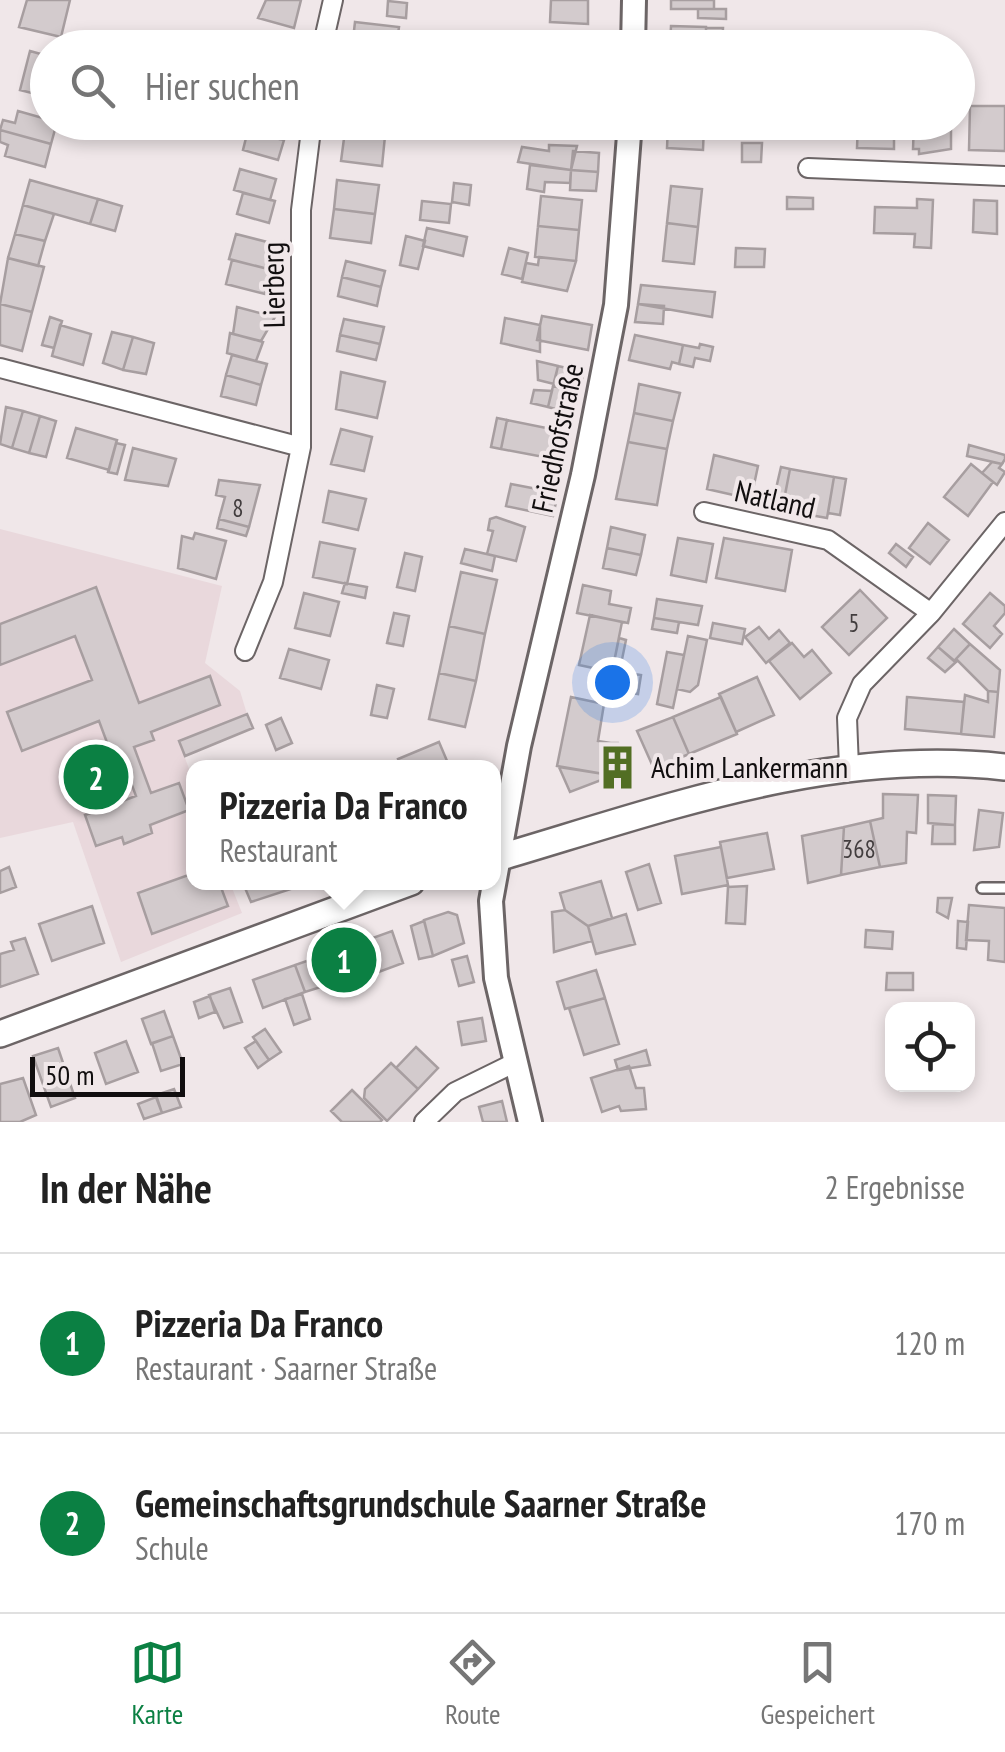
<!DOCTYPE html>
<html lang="de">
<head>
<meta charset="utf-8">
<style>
  body { margin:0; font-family:"PT Sans Narrow",sans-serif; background:#f2f2f2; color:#222 }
  .controls { position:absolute; right:30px; bottom:30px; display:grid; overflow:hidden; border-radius:20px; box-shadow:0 5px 15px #0003 }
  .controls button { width:90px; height:90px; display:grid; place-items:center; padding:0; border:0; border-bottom:2px solid #e0e0e0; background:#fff; color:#222; font:50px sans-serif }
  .scale { position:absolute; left:30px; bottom:25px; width:155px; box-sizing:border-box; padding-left:10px; border:5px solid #110e0f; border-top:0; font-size:28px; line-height:35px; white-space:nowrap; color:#110e0f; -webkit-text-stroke:8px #f0e7e9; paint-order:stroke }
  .you { position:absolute; left:612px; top:682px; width:35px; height:35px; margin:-25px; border:8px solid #fff; border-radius:50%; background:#1a73e8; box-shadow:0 0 0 15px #1a73e833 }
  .badge { display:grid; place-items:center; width:65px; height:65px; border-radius:50%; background:#0b8043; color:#fff; font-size:32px; font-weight:700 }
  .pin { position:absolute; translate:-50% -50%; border:5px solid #fff; box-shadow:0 2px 10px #0006 }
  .popup { position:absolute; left:186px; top:760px; width:315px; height:130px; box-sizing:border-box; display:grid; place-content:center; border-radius:20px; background:#fff; filter:drop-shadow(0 2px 8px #0005); font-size:32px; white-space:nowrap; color:#767676 }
  .popup b { font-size:38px; color:#222 }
  .popup::after { content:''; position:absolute; left:50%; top:100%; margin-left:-20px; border:20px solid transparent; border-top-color:#fff }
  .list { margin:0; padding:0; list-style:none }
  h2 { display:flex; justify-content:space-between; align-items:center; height:130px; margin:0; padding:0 40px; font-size:42px }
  h2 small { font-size:32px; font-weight:400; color:#767676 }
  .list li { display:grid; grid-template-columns:65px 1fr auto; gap:30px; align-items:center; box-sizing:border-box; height:180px; padding:0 40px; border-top:2px solid #e0e0e0 }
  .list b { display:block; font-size:38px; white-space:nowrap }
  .list p { margin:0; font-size:32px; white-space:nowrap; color:#767676 }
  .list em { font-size:32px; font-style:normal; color:#767676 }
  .icon { flex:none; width:55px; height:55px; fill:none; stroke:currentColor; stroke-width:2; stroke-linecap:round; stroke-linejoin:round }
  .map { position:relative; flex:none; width:1005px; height:1122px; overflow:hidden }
  .search { position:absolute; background:#fff; box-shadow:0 5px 15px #0003; left:30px; right:30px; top:30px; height:110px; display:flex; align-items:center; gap:25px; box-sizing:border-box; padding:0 35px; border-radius:55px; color:#767676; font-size:38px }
  .sheet { height:490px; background:#fff }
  nav { display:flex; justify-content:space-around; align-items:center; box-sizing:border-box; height:140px; border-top:2px solid #e0e0e0; background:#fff; font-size:28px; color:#767676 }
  nav a { display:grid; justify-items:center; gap:5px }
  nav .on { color:#0b8043 }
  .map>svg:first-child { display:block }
  .built { fill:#e9d8dc }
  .building { fill:#d3cbcd; stroke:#a79ea0; stroke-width:2.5 }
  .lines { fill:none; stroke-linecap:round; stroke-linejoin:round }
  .service-casing { stroke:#6c6566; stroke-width:14 }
  .minor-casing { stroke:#6c6566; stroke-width:22 }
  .tertiary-casing { stroke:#6c6566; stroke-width:28 }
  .secondary-casing { stroke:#6c6566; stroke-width:30 }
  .service { stroke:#fff; stroke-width:9 }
  .minor { stroke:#fff; stroke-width:18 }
  .tertiary { stroke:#fff; stroke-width:22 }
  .secondary { stroke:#fff; stroke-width:25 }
  .labels { text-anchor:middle; stroke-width:8; stroke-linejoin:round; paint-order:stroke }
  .number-label { font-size:25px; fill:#423d3e }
  .street-label { font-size:30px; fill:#110e0f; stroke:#f0e7e9 }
  .poi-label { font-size:30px; fill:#110e0f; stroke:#f0e7e9; text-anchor:start }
</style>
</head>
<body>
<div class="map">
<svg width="1005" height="1122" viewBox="0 0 1005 1122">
  <rect width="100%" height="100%" fill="#f0e7e9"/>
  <path class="built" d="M0 529 222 586 205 663 240 691 247 714 179 742 194 782V882L230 883 242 913 121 962 73 822 0 838Z"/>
  <path class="building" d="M70 0 61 37 19 27 27 0Z
    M266 0H301L294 28 258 18Z
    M551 0H588V24L550 22Z
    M671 0H714V9H671Z
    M388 1 407 3 406 18 387 16Z
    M698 9H726V19L698 18Z
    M355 22 399 27 396 48H352Z
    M671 26 706 27V48H670Z
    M706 28H723L722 48H706Z
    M30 51 48 56V97L20 90Z
    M970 106H1005V151L969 150Z
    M18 111 57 122 51 144 0 130 3 120 15 123Z
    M244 122H284L279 139 243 129Z
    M346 122H386L385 136 345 131Z
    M756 122H835V133L755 137Z
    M858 122H894V149L857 148Z
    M914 122H951V149L919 154V149H913Z
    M668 125H704L703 150 667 148Z
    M0 130 51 144 45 167 5 156 8 145 0 142Z
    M248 130 284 140 278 160 243 150Z
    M345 131 385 136 382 166 341 161Z
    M742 143H762L761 162H742Z
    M549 145 577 146 571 170 518 162 522 147 549 151Z
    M573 151 599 153 598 172 571 170Z
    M530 165 571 170 570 183 545 182 544 192 527 189Z
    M240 169 276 179 270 200 234 190Z
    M571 170 598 172 596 191 570 190Z
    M30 180 98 199 90 224 23 205Z
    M337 180 379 185 375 214 334 209Z
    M454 183 471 185 469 205 452 202Z
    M671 186 702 189 698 227 667 223Z
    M243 193 275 201 269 223 237 214Z
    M541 196 582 200 579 230 538 226Z
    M787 197 813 198V209H787Z
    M98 199 122 206 115 231 90 224Z
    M917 199 933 200 931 248 914 247 915 234 874 233 875 207 917 208Z
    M974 200 997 201V234L973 232Z
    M422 201 451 204 449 223 420 220Z
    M23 205 54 214 45 241 15 234Z
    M334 209 375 214 371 243 330 238Z
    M667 223 698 227 694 264 663 261Z
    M538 226 579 230 576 261 535 257Z
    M427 228 467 237 463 256 423 246Z
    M15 234 45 241 38 266 8 258Z
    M236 234 275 244 268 269 229 259Z
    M406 236 425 241 418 269 400 265Z
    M509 248 528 253 522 279 502 274Z
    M736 248 765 249 764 267H735Z
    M539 257 576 261 567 291 522 282 526 263 538 265Z
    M8 258 44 267 32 312 0 304Z
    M232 260 272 270 265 294 226 284Z
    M346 261 385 271 381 287 342 277Z
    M342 277 381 287 377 306 338 296Z
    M641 285 715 292 712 317 638 304Z
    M0 304 32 312 22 351 0 345Z
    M638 304 664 306 663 324 635 322Z
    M237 307 275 317 261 341 233 334Z
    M542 316 592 325 588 350 537 340Z
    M50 317 62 321 54 348 42 345Z
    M505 318 540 325V352L501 343Z
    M344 319 384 327 380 344 340 335Z
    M60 325 91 334 83 365 52 356Z
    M112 332 133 337 123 370 103 363Z
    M230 333 263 342 256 361 227 353Z
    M340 335 380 344 376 360 337 351Z
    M635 335 683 345 679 364 672 362 670 369 629 360Z
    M133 337 154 343 146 374 123 370Z
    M700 344 713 347 710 361 695 358 693 367 679 364 683 345 699 348Z
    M232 355 267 364 261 385 226 375Z
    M537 361 558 366 554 384 538 380Z
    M558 366 584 372 579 392 553 386Z
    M341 372 385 382 377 418 336 409Z
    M226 375 261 385 256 405 221 396Z
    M639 384 680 393 673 421 634 413Z
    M553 386 579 392 574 414 548 407Z
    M534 390 552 391 548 407 531 403Z
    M6 407 23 411 12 448 0 444Z
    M23 411 40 416 29 453 12 448Z
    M634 413 673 421 667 449 628 442Z
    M40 416 56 421 46 457 29 453Z
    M497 418 507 420 501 449 491 447Z
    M507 420 571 433 565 461 501 449Z
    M76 428 117 440 109 470 67 458Z
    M341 429 372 437 364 471 331 464Z
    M628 442 667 449 657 505 616 499Z
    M116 443 125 445 117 474 108 472Z
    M969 445 1005 455V459L1002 464 967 456Z
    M133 448 176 459 168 486 125 480Z
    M714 455 758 466 751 499 707 489Z
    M992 462 1002 464 999 468 1005 472 997 485 982 473Z
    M971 464 993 482 968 516 944 497Z
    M781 467 790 469 785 495 775 493Z
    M790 469 834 477 827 518 782 510Z
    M834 477 846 479 840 515 828 513Z
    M219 480 260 485 249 527 219 519 225 497 216 495Z
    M511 484 558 493 553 516 506 506Z
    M329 491 366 499 358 530 323 522Z
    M496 517 525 527 516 561 487 554 493 531 488 530 490 519Z
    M219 519 249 527 246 536 217 528Z
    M928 523 949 540 930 564 909 548Z
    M611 527 645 535 641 555 607 548Z
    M195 533 226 541 216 579 178 568 182 536 193 539Z
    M678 538 713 544 706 582 671 575Z
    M724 538 792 550 785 591 716 578Z
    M320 542 355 549 347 584 313 577Z
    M896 544 913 557 906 567 889 553Z
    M607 548 641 555 636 575 603 568Z
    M465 549 495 556 492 571 461 563Z
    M405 553 422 557 415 591 397 587Z
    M461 572 497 580 485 634 449 626Z
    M345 583 367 587 365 598 342 593Z
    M583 585 611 591 609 604 631 608 628 623 577 613Z
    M96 587 139 703 210 676 220 705 151 732 154 740 134 747 151 793 179 783 189 810 150 825 152 833 124 844 122 837 96 846 85 815 136 796 120 753 112 756 99 721 22 751 7 712 92 680 75 636 0 665V624Z
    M860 590 887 618 849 655 822 627Z
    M304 593 339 602 330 636 295 628Z
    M990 593 1005 606V613L994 626 1002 634 990 648 963 624Z
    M657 599 702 606 698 625 654 618Z
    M394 613 409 616 403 646 387 643Z
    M590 615 622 622 612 672 579 665Z
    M654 618 679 622 677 633 652 629Z
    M713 623 745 629 742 644 710 638Z
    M449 626 485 634 476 681 439 673Z
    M759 627 769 639 779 630 790 643 766 663 745 637Z
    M954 629 970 644 954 661 938 647Z
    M688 636 707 640 698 685 690 692 677 689Z
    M619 638 626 640 619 674 612 672Z
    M792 643 804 657 812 650 831 673 800 699 769 661Z
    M970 644 1000 670 998 692 988 691 956 659Z
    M938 647 956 662 945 672 928 658Z
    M289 649 329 660 321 689 280 678Z
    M667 652 684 655 673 708 657 704Z
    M621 672 641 675 638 694 618 691Z
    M439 673 476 681 465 727 429 719Z
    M757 677 774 715 736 732 719 694Z
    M377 685 394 689 387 718 371 715Z
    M988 691 998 692 994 737 961 734 965 695 988 702Z
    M571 697 604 704 598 741 611 743 604 774 557 766Z
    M721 697 737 734 689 754 673 717Z
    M907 697 964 702 961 734 905 729Z
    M247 714 253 728 185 756 179 741Z
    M673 717 689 754 654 769 637 731Z
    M281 718 292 743 276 750 266 725Z
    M439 742 450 768H401L398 759Z
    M611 743H618L630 769 570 792 559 767 604 774Z
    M883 794 918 795 916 833 907 832 906 863 880 867 870 821 883 818Z
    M928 795 956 796 955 825 928 823Z
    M979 810 1003 813 999 847 974 850Z
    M870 821 880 867 841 875 844 827Z
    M933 824 955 825V844H932Z
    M844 827 841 875 808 883 802 836Z
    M767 833 774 869 727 878 720 842Z
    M721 847 728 885 682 894 675 856Z
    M649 864 661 903 638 910 626 872Z
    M9 867 16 887 0 893V871Z
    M194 873V882H219L228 906 152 934 138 893Z
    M601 881 612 918 588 926 565 910 560 893Z
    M259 882H312L251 902 245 888Z
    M747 886 745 924 726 923 728 887Z
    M938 898H952L948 918 937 912Z
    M969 905 1005 908V962L988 960 989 941 966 940Z
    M92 906 104 943 52 961 39 924Z
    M565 910 588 926 592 941 554 952 552 912Z
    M448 912 457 915 464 943 433 956 424 920Z
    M626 914 635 944 596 954 588 926Z
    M424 921 433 956 419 959 411 926Z
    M958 921 968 922 966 949 957 948Z
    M866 930 893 932 892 949 865 947Z
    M392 931 403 963 368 976 356 944Z
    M25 938 38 974 0 987V954L14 950 11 942Z
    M356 944 366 972 340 981 330 953Z
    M330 953 340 981 305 992 295 965Z
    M467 956 474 982 459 986 452 960Z
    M295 965 305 992 263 1008 253 980Z
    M596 970 605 998 565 1009 557 982Z
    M887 973H913V990H886Z
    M230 988 242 1022 224 1028 209 995Z
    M302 994 310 1019 294 1025 285 999Z
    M210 996 215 1012 199 1018 194 1002Z
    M605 998 619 1044 584 1055 569 1008Z
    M164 1011 173 1036 151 1044 142 1019Z
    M482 1018 486 1041 462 1045 458 1022Z
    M265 1029 281 1052 269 1060 253 1037Z
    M173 1036 183 1064 161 1071 152 1043Z
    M126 1041 138 1072 106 1084 95 1053Z
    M256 1041 269 1060 258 1068 245 1048Z
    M416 1047 438 1068 418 1089 396 1068Z
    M58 1048 75 1098 51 1107 33 1056Z
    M646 1050 650 1065 618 1070 615 1060Z
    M391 1063 418 1089 387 1121 364 1098 365 1089Z
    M629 1066 636 1088H644L646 1109 621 1111 619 1106 602 1112 591 1078Z
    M23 1078 36 1115 20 1122H0V1084Z
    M174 1089 181 1107 162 1113 156 1095Z
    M352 1090 382 1120 380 1122H342L331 1111Z
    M156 1097 162 1113 144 1119 138 1104Z
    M502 1101 507 1122H483L479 1107Z"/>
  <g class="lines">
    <defs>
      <path id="service" d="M982 888H1005"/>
      <path id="minor" d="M322 48 333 0
        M808 168 1005 176
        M0 368 301 447
        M704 512 828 540 931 613
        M245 651 273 582 301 447V210L312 122
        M849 767 847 718 862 684 931 613 1005 522
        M424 1122 455 1092 514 1063"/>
      <path id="tertiary" d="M633 48 634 0
        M530 1122 496 978 491 901 519 746 583 475 616 305 630 122"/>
      <path id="secondary" d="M494 859C661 810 828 747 1005 767
        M0 1034 411 882"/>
    </defs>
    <use href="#service" class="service-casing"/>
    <use href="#minor" class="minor-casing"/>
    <use href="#tertiary" class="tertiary-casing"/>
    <use href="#secondary" class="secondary-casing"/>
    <use href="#service" class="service"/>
    <use href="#minor" class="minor"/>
    <use href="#tertiary" class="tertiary"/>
    <use href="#secondary" class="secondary"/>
  </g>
  <defs>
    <symbol id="building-bare" viewBox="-9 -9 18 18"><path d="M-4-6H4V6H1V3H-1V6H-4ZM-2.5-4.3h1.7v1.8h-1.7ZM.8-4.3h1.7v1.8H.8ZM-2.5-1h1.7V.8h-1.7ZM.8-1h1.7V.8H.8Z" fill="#526e23" stroke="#f0e7e9" stroke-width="2.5" paint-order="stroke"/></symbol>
  </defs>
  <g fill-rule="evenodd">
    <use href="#building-bare" x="586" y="736" width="63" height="63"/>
  </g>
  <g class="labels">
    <g class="number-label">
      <text x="238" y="517">8</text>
      <text x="854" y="632">5</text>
      <text x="859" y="858">368</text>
    </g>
    <g class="street-label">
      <text transform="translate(274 285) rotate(-91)" y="10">Lierberg</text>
      <text transform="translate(558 438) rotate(-78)" y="10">Friedhofstraße</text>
      <text transform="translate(775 500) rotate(13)" y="10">Natland</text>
    </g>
    <g class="poi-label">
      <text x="651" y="778">Achim Lankermann</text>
    </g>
  </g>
</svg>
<div class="controls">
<button><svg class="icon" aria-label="locate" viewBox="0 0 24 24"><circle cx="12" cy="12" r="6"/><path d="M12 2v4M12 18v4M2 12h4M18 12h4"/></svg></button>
</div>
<div class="scale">50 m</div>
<div class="you"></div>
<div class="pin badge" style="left:344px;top:960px">1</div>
<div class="popup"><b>Pizzeria Da Franco</b>Restaurant</div>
<div class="pin badge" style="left:96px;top:777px">2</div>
<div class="search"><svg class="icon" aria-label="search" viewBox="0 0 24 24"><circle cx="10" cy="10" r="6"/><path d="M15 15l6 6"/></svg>Hier suchen</div>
</div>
<section class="sheet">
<h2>In der Nähe<small>2 Ergebnisse</small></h2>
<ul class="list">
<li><span class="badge">1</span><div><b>Pizzeria Da Franco</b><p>Restaurant · Saarner Straße</p></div><em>120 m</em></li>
<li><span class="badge">2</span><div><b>Gemeinschaftsgrundschule Saarner Straße</b><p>Schule</p></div><em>170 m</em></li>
</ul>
</section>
<nav>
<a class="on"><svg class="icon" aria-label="map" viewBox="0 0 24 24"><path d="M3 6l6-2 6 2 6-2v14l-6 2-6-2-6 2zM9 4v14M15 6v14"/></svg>Karte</a>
<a><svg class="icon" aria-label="directions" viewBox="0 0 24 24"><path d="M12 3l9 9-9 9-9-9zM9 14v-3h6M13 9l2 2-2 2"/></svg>Route</a>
<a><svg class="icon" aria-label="saved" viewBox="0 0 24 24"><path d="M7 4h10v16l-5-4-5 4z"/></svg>Gespeichert</a>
</nav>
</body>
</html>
